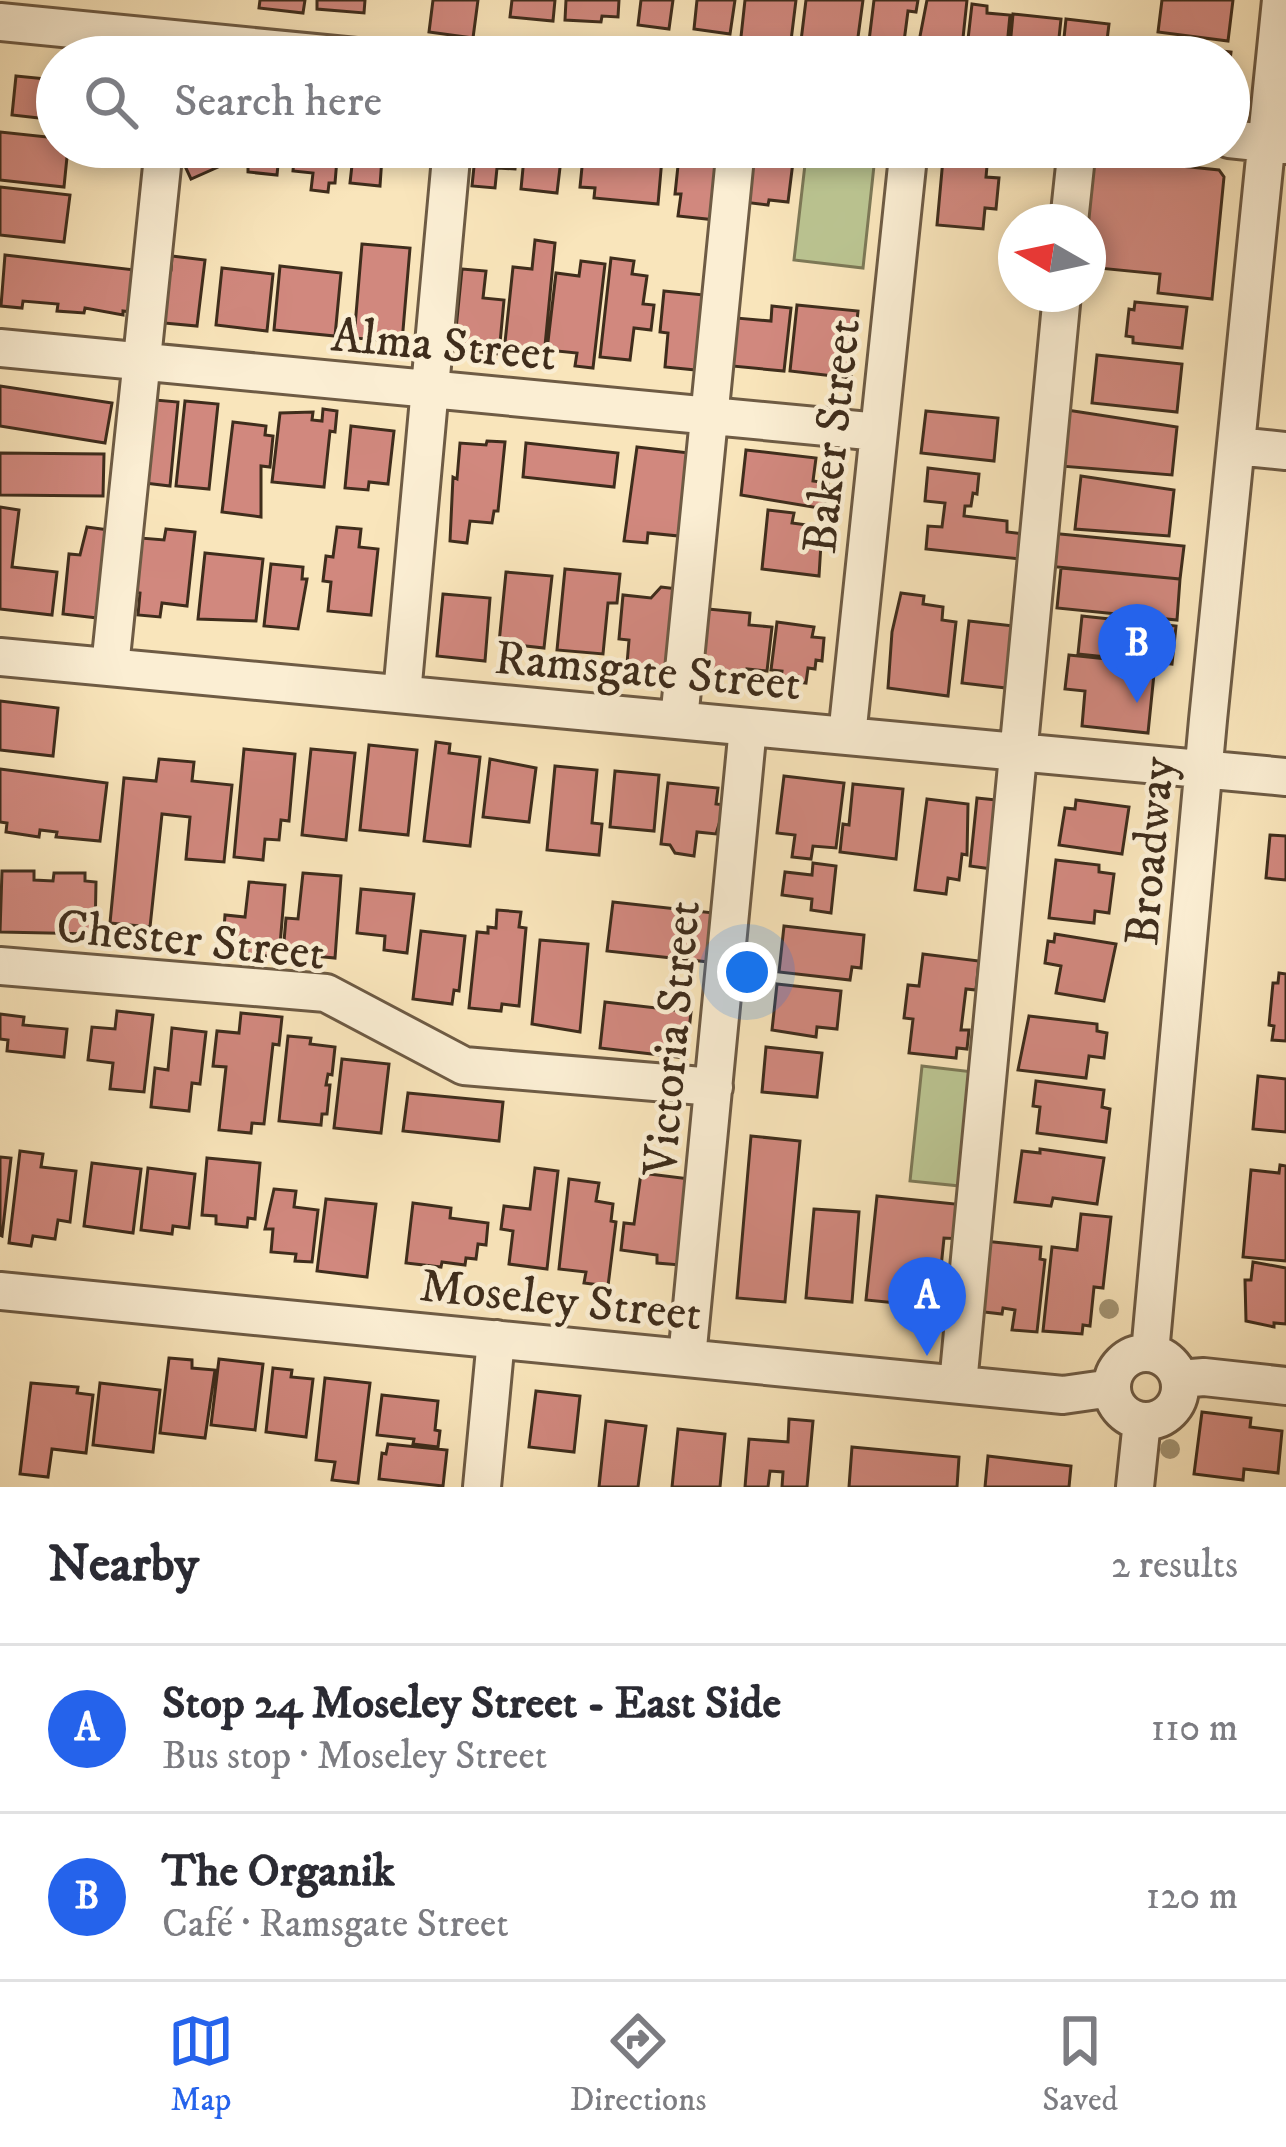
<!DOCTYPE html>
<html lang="en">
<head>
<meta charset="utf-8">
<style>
  body { margin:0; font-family:"IM FELL DW Pica",serif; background:#f7f7f7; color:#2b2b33 }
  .compass { position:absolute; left:998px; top:204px; width:108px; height:108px; border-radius:50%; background:#fff; box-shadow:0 6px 18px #0003; rotate:279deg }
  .you { position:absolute; left:747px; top:972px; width:42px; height:42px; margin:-30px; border:9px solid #fff; border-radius:50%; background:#1a73e8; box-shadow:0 0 0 18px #1a73e833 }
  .badge { display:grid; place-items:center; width:78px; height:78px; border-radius:50%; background:#2563eb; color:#fff; font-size:39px; font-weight:700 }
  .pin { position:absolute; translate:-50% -99px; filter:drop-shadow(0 3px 6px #0008) }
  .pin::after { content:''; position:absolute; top:63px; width:42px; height:36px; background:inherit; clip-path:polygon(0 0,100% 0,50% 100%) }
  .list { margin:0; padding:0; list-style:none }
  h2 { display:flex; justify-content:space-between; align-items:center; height:156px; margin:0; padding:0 48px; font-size:51px }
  h2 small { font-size:39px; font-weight:400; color:#7c7c81 }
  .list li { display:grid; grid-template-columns:78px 1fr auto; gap:36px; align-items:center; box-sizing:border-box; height:168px; padding:0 48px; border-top:3px solid #e1e1e2 }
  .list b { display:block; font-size:45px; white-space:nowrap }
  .list p { margin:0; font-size:39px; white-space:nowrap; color:#7c7c81 }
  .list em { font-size:39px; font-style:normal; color:#7c7c81 }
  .icon { flex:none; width:66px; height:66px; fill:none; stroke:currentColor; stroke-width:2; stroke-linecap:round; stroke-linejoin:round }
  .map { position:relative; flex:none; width:1286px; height:1487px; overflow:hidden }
  .search { position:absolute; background:#fff; box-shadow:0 6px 18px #0003; left:36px; right:36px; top:36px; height:132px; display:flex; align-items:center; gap:30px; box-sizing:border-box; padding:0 42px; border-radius:66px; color:#7c7c81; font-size:45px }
  .sheet { height:492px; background:#fff }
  nav { display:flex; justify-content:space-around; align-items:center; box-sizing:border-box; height:168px; border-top:3px solid #e1e1e2; background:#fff; font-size:33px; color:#7c7c81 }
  nav a { display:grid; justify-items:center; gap:6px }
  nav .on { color:#2563eb }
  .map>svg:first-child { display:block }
  .green { fill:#bbc592; stroke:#7d7957; stroke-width:3 }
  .building { fill:#d1887e; stroke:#3f2d1c; stroke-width:3 }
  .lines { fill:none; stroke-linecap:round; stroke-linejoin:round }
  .minor-casing { stroke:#6e5b44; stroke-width:42 }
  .minor { stroke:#fbeed3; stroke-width:36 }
  .tree { fill:#a49574 }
  .labels { text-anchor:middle; stroke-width:9; stroke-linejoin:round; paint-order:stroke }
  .street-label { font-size:48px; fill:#3f2d1c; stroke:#fbeed3 }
</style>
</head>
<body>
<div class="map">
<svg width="1286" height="1487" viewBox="0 0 1286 1487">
  <rect width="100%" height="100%" fill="#f9e5bb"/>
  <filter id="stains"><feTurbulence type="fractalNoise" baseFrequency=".00167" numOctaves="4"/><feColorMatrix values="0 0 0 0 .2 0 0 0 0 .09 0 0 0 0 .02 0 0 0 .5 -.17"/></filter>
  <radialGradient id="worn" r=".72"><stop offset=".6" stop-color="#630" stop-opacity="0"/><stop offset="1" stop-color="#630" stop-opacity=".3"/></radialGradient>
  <path class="green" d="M807 147H876L863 268 794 260Z
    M922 1066 982 1073 970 1187 910 1181Z"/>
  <path class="building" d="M260 0H305L303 13 259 8Z
    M317 0H365L364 13 317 9Z
    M433 0H478L473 38 429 32Z
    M512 0H555L553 21 510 17Z
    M566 0H619L618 17 602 16 601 22 565 20Z
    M641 0H673L669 29 638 25Z
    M697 0H735L730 34 694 29Z
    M745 0H796L789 57 739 55Z
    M806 0H863L856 52 850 51 849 57H799Z
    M874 0H918L916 12 908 11 902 57H867Z
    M927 0H967L961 57H916Z
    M1162 0H1233L1228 41 1158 32Z
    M972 4 987 6V13L1010 15 1006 57H966Z
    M1013 14 1061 19 1057 57H1009Z
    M1066 19 1109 24 1105 57H1062Z
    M1157 43 1231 52 1229 68V57H1155Z
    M16 76 57 80V120L12 115Z
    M0 132 57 138V147H68L64 187 0 180Z
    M229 147 227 163 191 179 177 149Z
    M241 147H290L289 156 279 155 277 175 248 172V165L239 164Z
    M295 147H338L335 183H329L328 192 311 190 313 173 293 171Z
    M354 147H400L399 159 382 157 380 186 350 183Z
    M476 147H517L515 169 497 168 495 188 472 186Z
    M525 147H577L575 161 561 159 557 193 521 189Z
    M641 147H663L658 204 594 198 595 188 580 187 583 157 602 159 603 151 640 155Z
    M680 147 729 153 716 220 678 216 681 194H675Z
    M749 155 793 162 788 202 769 200 768 205 743 202Z
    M1084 156 1219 170 1224 177 1212 299 1158 293 1160 274 1088 267V222H1077Z
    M943 159 987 166 986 177 999 178 996 209 985 208 983 229 937 225Z
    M0 187 70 195 64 242 0 235Z
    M535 240 555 243 544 356 504 352 513 267 532 269Z
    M362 244 410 248 402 342 354 338Z
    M5 255 135 270 131 312 123 311V315L85 308 84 313 57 311 58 304 23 301 22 308 1 306Z
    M172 256 205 260 197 326 153 322 159 269 171 270Z
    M611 258 634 261 632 274 647 276 643 304 654 305 651 330 634 328 630 360 600 357Z
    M581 261 605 264 593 368 575 366 577 353 547 350 556 273 579 276Z
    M280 266 341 273 335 336 274 330Z
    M222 268 273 274 267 331 216 325Z
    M462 269 486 271 483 298 504 300 499 354 454 349Z
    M664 291 714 296 706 371 665 367 668 333 660 332Z
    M1135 302 1187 307 1182 348 1133 343V337L1126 336 1129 309 1134 310Z
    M797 305 858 311 851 378 790 371Z
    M772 306 791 308 784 371 732 366 737 318 771 321Z
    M1097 355 1182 364 1177 412 1092 403Z
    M0 386 112 403 105 443 0 426Z
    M144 399 178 402 170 486 136 482Z
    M185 401 218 404 209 489 176 486Z
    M323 409 337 411 335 432 330 431 324 487 272 482 280 413 313 412 312 420 322 421Z
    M1067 410 1177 427 1172 475 1060 466Z
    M926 411 998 418 994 461 921 453Z
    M233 422 266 426 265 435 273 436 270 467 261 466V517L222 512Z
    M351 426 394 431 388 484 369 482 368 490 345 488Z
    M487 441 505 442 498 511H494L492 523 470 521 467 543 450 541 453 477 457 479 460 443 486 445Z
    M526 443 618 453 614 487 523 477Z
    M637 447 698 454 689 537 648 533 647 543 624 541Z
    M746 450 816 458 813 481 828 483 825 509 741 495Z
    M0 453 104 454 103 496 0 495Z
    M928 468 979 474 977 494 973 493 971 506H965L964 516 1007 521V532L1024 534 1021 559 926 549 928 526 942 527 945 503 925 501Z
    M1081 476 1174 490 1169 536 1075 529Z
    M0 507 19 510 12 567 57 572 52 615 0 609Z
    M768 510 794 513 792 523 822 527 819 576 762 569Z
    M87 527 116 531 106 619 63 614 69 554 80 555Z
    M337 527 361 529 359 547 378 549 371 615 328 611 331 582 323 581 326 556 333 557Z
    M166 529 195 532 187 606 162 603 160 617 138 615 140 593 125 591 141 538 164 540Z
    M1050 533 1184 546 1180 579 1047 566Z
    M205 553 263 559 256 621 198 619Z
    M271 564 303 567 302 579H307L298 629 264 626Z
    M1061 568 1180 579 1177 620 1057 608Z
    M565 569 620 574 617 603H608L603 654 557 650Z
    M506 572 552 576 544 648 499 643Z
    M661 587 686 590 673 669 627 664 629 640 619 639 623 595 651 598Z
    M901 593 924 596 923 604 943 607 942 620 956 622 948 696 888 688 892 632Z
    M443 594 490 598 485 661 437 656Z
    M708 609 750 613 749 625 772 627 767 671 747 669V678L701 673Z
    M1082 616 1176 626 1172 664 1078 654Z
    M969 621 1023 627 1015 689 962 683Z
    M777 622 814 627 812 637 824 638 822 661 816 660 815 669 808 668 806 683 781 680 782 671 771 670Z
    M1069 655 1155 664 1148 733 1082 726 1085 691 1065 689Z
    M0 701 58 708 53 756 0 750Z
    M436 742 450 744 449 753 480 757 470 846 424 841Z
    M369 745 417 750 408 835 360 830Z
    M244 749 295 754 289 821 281 820 279 840 265 839 263 860 234 857Z
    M311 749 355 753 346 840 302 835Z
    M159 759 194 762 192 781 232 785 224 862 186 859 190 817 162 814 150 927 110 923 124 778 156 781Z
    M490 759 536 768 529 822 483 817Z
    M555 766 597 770 592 823 602 824 599 855 547 850Z
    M0 769 107 783 100 841 56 837 57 832 40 830 39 837 6 832 7 823 0 822Z
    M615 771 659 775 654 831 610 827Z
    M784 776 844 783 836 848 813 846 811 859 792 857 795 835 777 833Z
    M668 783 718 788 716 804 725 805 716 834 697 832 694 856 675 853 670 845 661 844Z
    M853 784 903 789 896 859 840 852 843 824 849 825Z
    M977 798 1006 801 999 870 970 866Z
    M927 799 968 804 967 855 962 854 959 880 948 878 946 894 915 890Z
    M1076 800 1129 807 1122 854 1059 845 1065 808 1075 809Z
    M1270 835 1286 836V880L1266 878Z
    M1056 860 1099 865V872L1114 874 1109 913 1095 911 1094 923 1049 918Z
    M813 863 836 866 831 913 811 910 812 899 782 895 785 872 812 875Z
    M2 871H34V880L53 881 54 873H85V881L96 882 95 934 0 932Z
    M303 873 341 876 335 958 283 953 286 918 298 919Z
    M249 882 285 885 279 957 241 953 242 945 223 943 225 915 245 917Z
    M361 889 414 894 407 953 384 950 385 936 357 933Z
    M613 902 714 913 709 962 607 951Z
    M497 910 521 912 519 927 526 928 519 1006 502 1004 501 1011 469 1008 477 932 488 933V927L496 928Z
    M784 926 864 935 861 968 852 967 850 980 779 972Z
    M421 931 465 936 459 991 454 990 452 1004 413 999Z
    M1055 934 1116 944 1104 1001 1056 993 1061 966 1045 963 1048 941 1054 942Z
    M540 940 588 944 580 1032 532 1024Z
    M923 954 979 961 976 990 966 989 961 1030H969L967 1049 957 1048 956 1058 909 1053 913 1019 904 1018 908 985 919 986Z
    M1279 973 1286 974V1041L1272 1040 1274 1026 1269 1025 1273 983H1278Z
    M777 984 841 991 837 1029 817 1027 816 1037 772 1030Z
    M605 1002 691 1012 686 1058 600 1048Z
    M117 1011 153 1015 144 1092 110 1089 113 1063 88 1060 92 1027 115 1029Z
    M241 1013 282 1017 279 1045 273 1044 264 1124 252 1123 251 1133 219 1130 226 1067 213 1066 217 1031 239 1033Z
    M0 1014 24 1017 23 1025 67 1029 64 1057 7 1051 8 1040 0 1039Z
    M1029 1016 1097 1024V1031L1107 1033 1104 1058 1089 1056 1086 1078 1018 1070Z
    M172 1028 206 1032 200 1084 192 1083 189 1111 151 1107 155 1068 168 1070Z
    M288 1036 311 1038 310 1044 335 1047 332 1075 328 1074 326 1085H330L327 1114H322L321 1125 279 1121Z
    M766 1047 822 1053 817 1097 762 1092Z
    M342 1059 389 1064 381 1133 334 1128Z
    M1258 1076 1286 1079V1132L1253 1129Z
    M1036 1081 1104 1090 1102 1107 1110 1109 1106 1142 1037 1133 1040 1107 1033 1106Z
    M408 1093 503 1102 499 1141 403 1131Z
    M751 1136 800 1141 785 1302 737 1298Z
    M1040 1149 1104 1158 1097 1204 1053 1198 1051 1206 1015 1202 1022 1151 1040 1153Z
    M20 1151 43 1154 41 1167 76 1171 70 1222 58 1220 55 1239 33 1236 31 1246 9 1243Z
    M0 1157 11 1158 2 1236 0 1235Z
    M207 1158 260 1163 255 1219 248 1218 247 1227 216 1224V1216L202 1215Z
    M92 1163 141 1169 133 1233 84 1226Z
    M1280 1165 1286 1166V1261L1243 1257 1251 1170 1279 1173Z
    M148 1168 195 1174 189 1228 173 1226 172 1234 141 1230Z
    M535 1168 558 1171 547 1269 509 1264 513 1231 501 1229 504 1206 530 1209Z
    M641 1173 690 1179 680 1265 657 1263V1255L621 1250 624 1223 634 1224Z
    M569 1179 599 1183 596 1201 613 1204 611 1221 616 1222 608 1286 584 1283 586 1272 559 1269Z
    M274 1189 296 1191 294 1207 318 1210 312 1262 295 1261 296 1254 271 1252 273 1229H265Z
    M877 1196 965 1205 962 1239 944 1238 937 1307 866 1300Z
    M326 1199 376 1204 367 1277 317 1271Z
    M413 1203 451 1208 450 1218 488 1223 486 1245 478 1244 476 1259 466 1258 465 1265 442 1262 441 1267 406 1263Z
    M814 1209 859 1212 852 1302 806 1298Z
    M1081 1214 1111 1217 1103 1288 1094 1287 1090 1326 1083 1325 1082 1334 1043 1331 1052 1247 1077 1250Z
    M984 1241 1041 1247 1040 1259 1045 1260 1037 1332 1012 1330 1015 1310 1003 1308 1002 1314 975 1311Z
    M1253 1262 1286 1268V1324L1274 1323V1327L1246 1321 1245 1280H1251Z
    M169 1358 192 1360V1368L215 1370 205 1438 160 1433Z
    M219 1359 263 1364 255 1430 211 1425Z
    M273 1368 292 1370 291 1377 313 1379 306 1437 266 1432Z
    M325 1378 370 1383 358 1483 332 1480 335 1462 316 1460Z
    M31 1383 78 1387 77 1393 93 1395 86 1453 52 1449 48 1477 20 1474Z
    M100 1383 160 1390 153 1452 93 1445Z
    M536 1391 580 1396 574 1452 529 1447Z
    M382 1395 438 1401 435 1430 440 1431 438 1447 413 1444 414 1439 377 1435Z
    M1202 1412 1251 1418 1250 1427 1282 1431 1278 1473 1244 1469 1243 1480 1194 1474Z
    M789 1419 813 1421 807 1487H782L783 1472 770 1471 768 1487H745L749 1439 788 1442Z
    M606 1421 646 1426 638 1487H599Z
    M678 1429 725 1434 720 1487H672Z
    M388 1444 447 1450 443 1486 379 1479 382 1453 386 1454Z
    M852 1447 959 1457 957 1487H849Z
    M988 1456 1071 1466 1069 1487H985Z"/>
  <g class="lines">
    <defs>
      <path id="minor" d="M0 22 356 57
        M1229 139 1286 145
        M1069 222 1077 147
        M0 348 879 432
        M1236 446 1286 451
        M0 657 1286 777
        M110 667 164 147
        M402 694 452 147
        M679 720 736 147
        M847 736 909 147
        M0 966 326 993 464 1066 714 1087
        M0 1291 1063 1395 1112 1388
        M1150 1353 1208 720 1281 0
        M1112 1387a34 34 0 1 1 68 0a34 34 0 1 1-68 0Z
        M687 1358 748 727
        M1179 1379 1204 1377 1286 1386
        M958 1384 1062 294
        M482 1487 496 1339
        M1135 1487 1142 1421"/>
    </defs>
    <use href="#minor" class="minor-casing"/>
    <use href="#minor" class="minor"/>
  </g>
  <g class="tree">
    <circle cx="1109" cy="1309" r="10"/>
    <circle cx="1170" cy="1449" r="10"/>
  </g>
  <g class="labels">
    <g class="street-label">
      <text transform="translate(444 343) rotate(5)" y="17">Alma Street</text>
      <text transform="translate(830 436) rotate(-84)" y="17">Baker Street</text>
      <text transform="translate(648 669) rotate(5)" y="17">Ramsgate Street</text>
      <text transform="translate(1148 851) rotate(-85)" y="17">Broadway</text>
      <text transform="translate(191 938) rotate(6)" y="17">Chester Street</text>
      <text transform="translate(670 1038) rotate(-85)" y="17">Victoria Street</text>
      <text transform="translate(561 1298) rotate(6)" y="17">Moseley Street</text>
    </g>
  </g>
  <rect width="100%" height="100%" filter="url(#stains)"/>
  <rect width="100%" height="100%" fill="url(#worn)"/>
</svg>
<svg class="compass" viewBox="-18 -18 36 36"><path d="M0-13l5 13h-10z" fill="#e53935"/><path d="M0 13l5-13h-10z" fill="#7c7c81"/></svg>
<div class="you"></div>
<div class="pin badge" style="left:927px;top:1356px">A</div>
<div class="pin badge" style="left:1137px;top:703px">B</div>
<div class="search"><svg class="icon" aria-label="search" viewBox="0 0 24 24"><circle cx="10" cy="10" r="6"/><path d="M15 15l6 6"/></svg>Search here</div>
</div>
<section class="sheet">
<h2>Nearby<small>2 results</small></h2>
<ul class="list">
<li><span class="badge">A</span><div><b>Stop 24 Moseley Street - East Side</b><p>Bus stop · Moseley Street</p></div><em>110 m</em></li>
<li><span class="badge">B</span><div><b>The Organik</b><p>Café · Ramsgate Street</p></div><em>120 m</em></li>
</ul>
</section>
<nav>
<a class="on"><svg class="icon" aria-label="map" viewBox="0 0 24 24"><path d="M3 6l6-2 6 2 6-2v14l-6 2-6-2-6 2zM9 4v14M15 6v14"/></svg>Map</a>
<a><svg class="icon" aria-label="directions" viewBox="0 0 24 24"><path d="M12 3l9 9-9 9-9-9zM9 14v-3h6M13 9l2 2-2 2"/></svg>Directions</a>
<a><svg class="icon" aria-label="saved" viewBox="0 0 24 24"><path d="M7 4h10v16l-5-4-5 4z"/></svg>Saved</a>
</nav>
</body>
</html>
